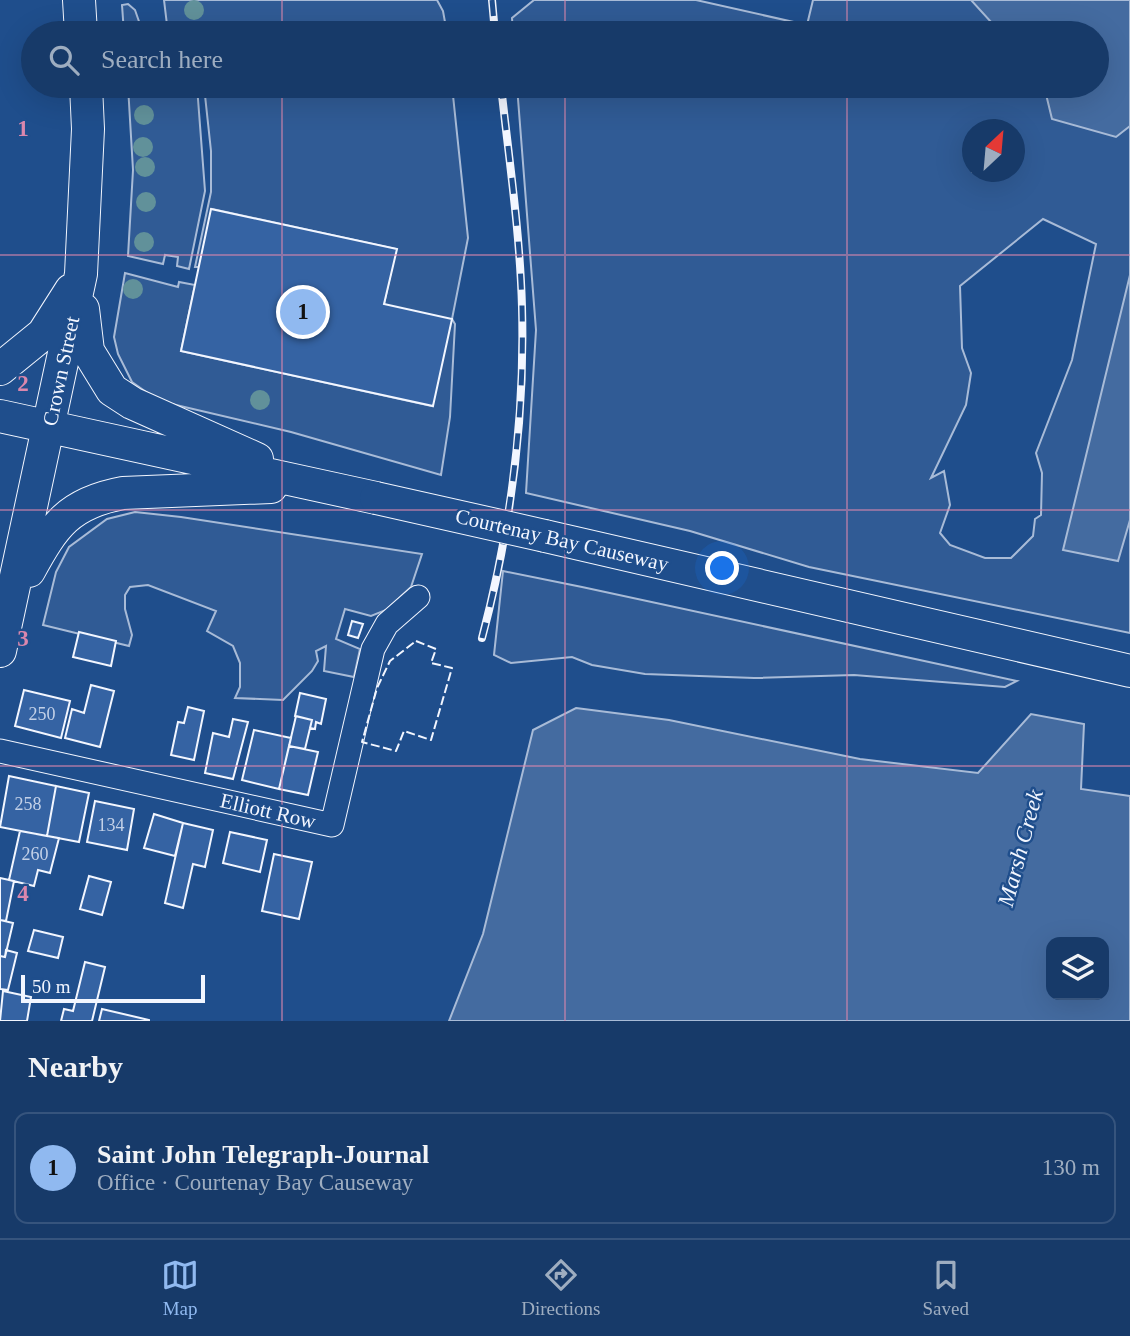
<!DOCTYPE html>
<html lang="en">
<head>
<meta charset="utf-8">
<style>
  body { margin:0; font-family:"Times New Roman",serif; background:#244571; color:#f1f3f6 }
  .controls { position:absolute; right:21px; bottom:21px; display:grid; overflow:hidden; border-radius:14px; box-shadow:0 7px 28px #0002 }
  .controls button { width:63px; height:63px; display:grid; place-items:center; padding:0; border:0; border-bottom:2px solid #36547d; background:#173a69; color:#f1f3f6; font:35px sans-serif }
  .compass { position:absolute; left:962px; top:119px; width:63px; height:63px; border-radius:50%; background:#173a69; box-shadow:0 7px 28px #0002; rotate:26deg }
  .scale { position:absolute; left:21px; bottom:18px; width:184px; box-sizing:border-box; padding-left:7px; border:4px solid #f2f6ff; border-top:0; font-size:19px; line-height:24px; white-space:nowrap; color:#f2f6ff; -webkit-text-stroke:5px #1f4e8c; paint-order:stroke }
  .you { position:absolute; left:723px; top:569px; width:24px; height:24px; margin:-18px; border:5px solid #fff; border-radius:50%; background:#1a73e8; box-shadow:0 0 0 10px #1a73e833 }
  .badge { display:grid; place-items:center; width:46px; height:46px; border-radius:50%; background:#90b9f0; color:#111; font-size:23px; font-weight:700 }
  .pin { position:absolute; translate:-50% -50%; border:4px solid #fff; box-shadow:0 2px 7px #0006 }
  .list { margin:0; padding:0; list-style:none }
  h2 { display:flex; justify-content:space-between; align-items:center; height:91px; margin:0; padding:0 28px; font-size:30px }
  h2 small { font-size:23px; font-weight:400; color:#9eadc0 }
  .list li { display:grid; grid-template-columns:46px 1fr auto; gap:21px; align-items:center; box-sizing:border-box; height:112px; margin:0 14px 14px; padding:0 14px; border:2px solid #36547d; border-radius:14px }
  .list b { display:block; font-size:26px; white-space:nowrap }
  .list p { margin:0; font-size:23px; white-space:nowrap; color:#9eadc0 }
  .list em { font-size:23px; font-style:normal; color:#9eadc0 }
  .icon { flex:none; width:38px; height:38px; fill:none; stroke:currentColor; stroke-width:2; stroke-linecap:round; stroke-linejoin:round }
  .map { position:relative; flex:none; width:1130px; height:1021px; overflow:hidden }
  .search { position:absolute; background:#173a69; box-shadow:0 7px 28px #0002; left:21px; right:21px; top:21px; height:77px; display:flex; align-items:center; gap:18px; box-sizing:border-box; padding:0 24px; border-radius:38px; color:#9eadc0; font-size:26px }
  .sheet { height:217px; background:#173a69 }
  nav { display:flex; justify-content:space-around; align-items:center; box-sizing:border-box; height:98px; border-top:2px solid #36547d; background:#173a69; font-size:19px; color:#9eadc0 }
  nav a { display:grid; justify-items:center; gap:4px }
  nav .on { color:#90b9f0 }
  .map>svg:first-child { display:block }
  .built { fill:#305b95; stroke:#a8bbd7; stroke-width:2; fill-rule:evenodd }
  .water { fill:#446ba0; stroke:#a8bbd7; stroke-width:2; fill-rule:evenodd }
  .building { fill:#3563a3; stroke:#f2f6ff; stroke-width:2 }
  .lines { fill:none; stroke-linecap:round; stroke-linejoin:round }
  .street-casing { stroke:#f2f6ff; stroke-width:25 }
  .secondary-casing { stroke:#f2f6ff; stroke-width:34 }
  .street { stroke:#1f4e8c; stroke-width:23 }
  .secondary { stroke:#1f4e8c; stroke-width:32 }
  .rail-casing { stroke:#f2f6ff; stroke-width:8 }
  .rail { stroke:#1f4e8c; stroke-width:5; stroke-dasharray:16; stroke-linecap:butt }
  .secondary-bridge-casing { stroke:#f2f6ff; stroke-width:34; stroke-linecap:butt }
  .secondary-bridge { stroke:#1f4e8c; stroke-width:32 }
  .fence { stroke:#f2f6ff; stroke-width:2; stroke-dasharray:9 3.5; stroke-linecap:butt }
  .tree { fill:#61919a }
  .grid { fill:none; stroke:#da87ad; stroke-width:2; stroke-opacity:0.55 }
  .labels { text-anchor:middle; stroke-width:5; stroke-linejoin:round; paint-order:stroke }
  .number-label { font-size:18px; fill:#c3d1e8 }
  .street-label { font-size:21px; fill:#f2f6ff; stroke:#1f4e8c }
  .water-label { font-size:23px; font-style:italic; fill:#f2f6ff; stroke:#1f4e8c }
  .grid-label { font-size:23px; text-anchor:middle; font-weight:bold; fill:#da87ad; stroke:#1f4e8c; stroke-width:5; stroke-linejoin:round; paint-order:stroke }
</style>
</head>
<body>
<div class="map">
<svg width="1130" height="1021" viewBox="0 0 1130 1021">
  <rect width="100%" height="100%" fill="#1f4e8c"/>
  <path class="built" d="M164 0H437L443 11 447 33H168Z
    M534 0H696L807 25 813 0H1130V633L809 567 690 531 526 493 536 330 517 86H1097V33H513L512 18ZM972 130H1014V172H972ZM1043 219 1096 244 1072 360 1036 453 1042 473 1041 515 1035 519 1033 536 1011 558H985L950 545 940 533 950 505 944 471 931 478 966 405 971 373 962 348 960 286Z
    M128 4 135 10 143 33H124L122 5Z
    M128 86H197L205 191 189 269 177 266 178 257 165 255 163 264 128 256 133 170Z
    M204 86H452L468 238 452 319 455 324 450 417 441 475 291 432 159 401 132 382 118 354 114 337 125 273 178 287 179 282 195 285 181 351 432 406 384 304 396 249 212 209 199 267H195L211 192V151Z
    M135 512 181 517 422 554 411 587 386 610 371 616 345 609 336 639 360 649 354 677 324 671 326 646 316 651 318 661 312 671 283 700 235 698 240 687V663L233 646 207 631 216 611 148 585 130 587 125 595V609L132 635 129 646 43 625 56 572 69 547 107 519Z
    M503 571 582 587 1017 681 1005 687 854 675 754 678 645 674 592 665 572 657 511 663 494 655Z"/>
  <path class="water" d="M971 0H1130V126L1116 137 1052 119 1044 86H1097V33H1001Z
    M1130 275V520L1118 561 1063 550Z
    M576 708 669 720 860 759 978 773 1031 714 1084 724 1081 789 1130 796V1021H449L483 934 533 730ZM1051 942H1104V995H1051Z"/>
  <path class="building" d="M211 209 397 249 384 304 452 319 433 406 181 351Z
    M352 621 363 624 358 638 348 635Z
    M79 632 116 641 111 666 73 657Z
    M91 685 114 691 100 747 65 738 72 709 84 713Z
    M24 690 70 701 61 738 15 726Z
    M300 693 326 699 321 724 316 722 315 729 310 728 312 720 295 716Z
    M188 707 204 711 194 760 171 755 178 722 184 723Z
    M296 716 312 720 305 749 289 746Z
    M233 719 248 722 233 779 205 773 213 733 229 737Z
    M254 730 291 738 279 789 242 780Z
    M289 746 318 752 308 795 279 789Z
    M9 776 56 786 47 836 0 827Z
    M56 786 89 793 79 842 47 836Z
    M95 801 134 809 127 850 87 842Z
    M154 814 183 823 175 856 144 848Z
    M183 823 213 830 205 867 193 864 183 908 165 903Z
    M20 831 59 838 50 873 38 870 34 886 9 880Z
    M230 832 267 840 260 872 223 863Z
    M274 854 312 862 299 919 262 911Z
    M89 876 111 882 102 915 80 909Z
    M0 878 14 881 6 921 0 920Z
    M0 920 13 923 5 957 0 956Z
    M34 930 63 937 58 958 28 951Z
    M6 950 17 953 8 990 0 989V956L5 957Z
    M85 962 105 967 92 1021H61L64 1009 73 1011Z
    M3 991 31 997 27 1021H0Z
    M102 1009 149 1020V1021H99Z"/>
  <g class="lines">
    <defs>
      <path id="street" d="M0 751 332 825 373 649 387 624 418 597"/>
      <path id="secondary" d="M79 0 81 33
        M83 309 88 351 112 390 132 403 257 459
        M0 369 43 334 71 290
        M0 416 376 498
        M545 536 1130 671
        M29 571C54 525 69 503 123 493L271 487
        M0 651 81 274 88 129 86 86"/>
    </defs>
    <use href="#street" class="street-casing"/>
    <use href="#secondary" class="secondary-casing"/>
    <use href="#street" class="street"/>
    <use href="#secondary" class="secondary"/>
    <defs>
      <path id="rail" d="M492 0 495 33
        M482 638C510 532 525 417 522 307 520 233 509 159 501 86"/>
    </defs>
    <use href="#rail" class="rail-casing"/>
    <use href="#rail" class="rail"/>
    <defs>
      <path id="secondary-bridge" d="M376 498 545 536"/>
    </defs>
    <use href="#secondary-bridge" class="secondary-bridge-casing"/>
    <use href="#secondary-bridge" class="secondary-bridge"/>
    <path class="fence" d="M416 641 436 649 431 663 452 668 431 740 404 731 396 751 362 742 377 688 390 661Z"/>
  </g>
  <g class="tree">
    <circle cx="194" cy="10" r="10"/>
    <circle cx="144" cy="115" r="10"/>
    <circle cx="143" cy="147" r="10"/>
    <circle cx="145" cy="167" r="10"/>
    <circle cx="146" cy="202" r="10"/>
    <circle cx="144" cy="242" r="10"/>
    <circle cx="133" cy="289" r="10"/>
    <circle cx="260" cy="400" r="10"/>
  </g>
  <path class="grid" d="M282 0V33M565 0V33M847 0V33M282 86V1021M565 86V1021M847 86V1021M0 255H1130M0 510H1130M0 766H1130"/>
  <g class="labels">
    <g class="number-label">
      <text x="42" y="720">250</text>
      <text x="28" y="810">258</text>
      <text x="111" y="831">134</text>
      <text x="35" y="860">260</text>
    </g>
    <g class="street-label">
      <text transform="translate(61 371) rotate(-78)" y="7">Crown Street</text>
      <text transform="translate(562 540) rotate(13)" y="7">Courtenay Bay Causeway</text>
      <text transform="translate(268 811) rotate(13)" y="7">Elliott Row</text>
    </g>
    <g class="water-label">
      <text transform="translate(1020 848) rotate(-75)" y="8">Marsh Creek</text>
    </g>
  </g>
  <g class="grid-label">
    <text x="23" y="136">1</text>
    <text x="23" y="391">2</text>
    <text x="23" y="646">3</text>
    <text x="23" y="901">4</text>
  </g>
</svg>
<div class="controls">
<button><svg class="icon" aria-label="layers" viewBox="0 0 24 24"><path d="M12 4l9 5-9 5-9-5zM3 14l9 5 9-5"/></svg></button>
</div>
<svg class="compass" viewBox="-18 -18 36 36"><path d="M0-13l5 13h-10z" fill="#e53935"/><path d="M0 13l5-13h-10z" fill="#9eadc0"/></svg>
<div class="scale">50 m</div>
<div class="you"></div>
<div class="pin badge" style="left:303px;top:312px">1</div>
<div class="search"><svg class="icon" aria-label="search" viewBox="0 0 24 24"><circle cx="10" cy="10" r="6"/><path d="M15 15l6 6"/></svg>Search here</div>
</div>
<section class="sheet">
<h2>Nearby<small></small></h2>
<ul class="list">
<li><span class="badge">1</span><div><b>Saint John Telegraph-Journal</b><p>Office · Courtenay Bay Causeway</p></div><em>130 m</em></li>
</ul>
</section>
<nav>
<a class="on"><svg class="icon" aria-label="map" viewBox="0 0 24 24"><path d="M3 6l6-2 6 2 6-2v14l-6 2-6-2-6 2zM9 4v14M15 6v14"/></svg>Map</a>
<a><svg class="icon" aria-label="directions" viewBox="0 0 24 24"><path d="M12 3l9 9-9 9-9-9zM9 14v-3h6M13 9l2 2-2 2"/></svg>Directions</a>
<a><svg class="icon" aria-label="saved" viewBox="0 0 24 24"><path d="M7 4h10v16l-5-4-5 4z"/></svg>Saved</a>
</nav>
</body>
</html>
